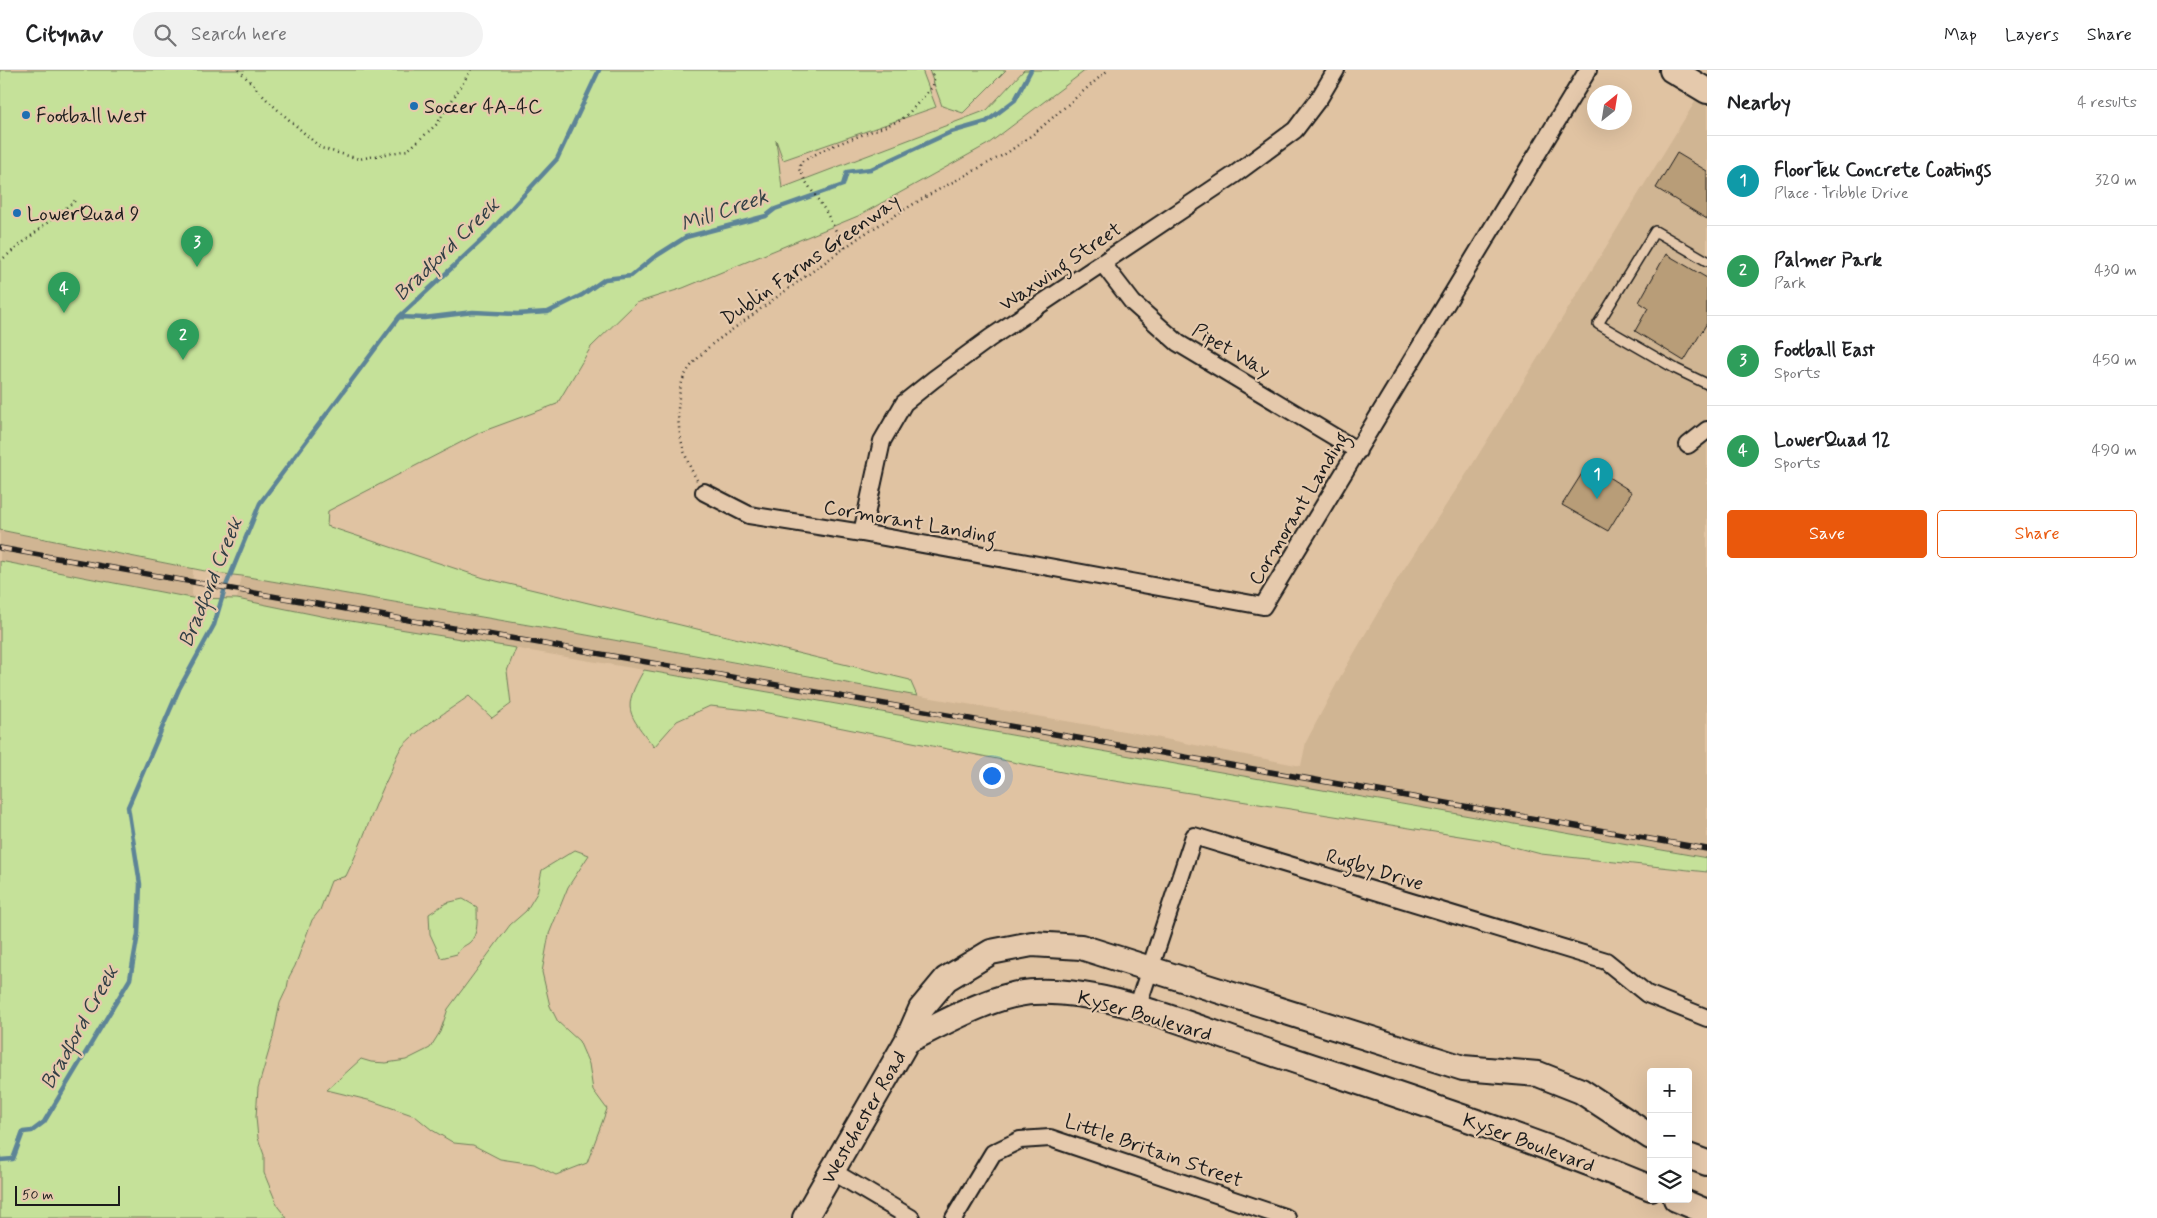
<!DOCTYPE html>
<html lang="en">
<head>
<meta charset="utf-8">
<style>
  body { margin:0; font-family:Mynerve,sans-serif; background:#f2f2f2; color:#202124 }
  .controls { position:absolute; right:15px; bottom:15px; display:grid; overflow:hidden; border-radius:5px; box-shadow:0 5px 20px #0002 }
  .controls button { width:45px; height:45px; display:grid; place-items:center; padding:0; border:0; border-bottom:1px solid #e0e0e0; background:#fff; color:#202124; font:25px sans-serif }
  .compass { position:absolute; left:1587px; top:15px; width:45px; height:45px; border-radius:50%; background:#fff; box-shadow:0 5px 20px #0002; rotate:30deg }
  .scale { position:absolute; left:15px; bottom:12px; width:105px; box-sizing:border-box; padding-left:5px; border:2px solid #1c1c1c; border-top:0; font-size:14px; line-height:18px; white-space:nowrap; color:#1c1c1c; -webkit-text-stroke:4px #e5c9ac; paint-order:stroke }
  .you { position:absolute; left:991px; top:705px; width:18px; height:18px; margin:-12px; border:4px solid #fff; border-radius:50%; background:#1a73e8; box-shadow:0 0 0 8px #1a73e833 }
  .badge { display:grid; place-items:center; width:32px; height:32px; border-radius:50%; background:#ea580c; color:#fff; font-size:16px; font-weight:700 }
  .pin { position:absolute; translate:-50% -41px; filter:drop-shadow(0 1px 2px #0008) }
  .pin::after { content:''; position:absolute; top:26px; width:18px; height:15px; background:inherit; clip-path:polygon(0 0,100% 0,50% 100%) }
  .list { margin:0; padding:0; list-style:none }
  h2 { display:flex; justify-content:space-between; align-items:center; height:65px; margin:0; padding:0 20px; font-size:21px }
  h2 small { font-size:16px; font-weight:400; color:#757577 }
  .list li { display:grid; grid-template-columns:32px 1fr auto; gap:15px; align-items:center; box-sizing:border-box; height:90px; padding:0 20px; border-top:1px solid #e0e0e0 }
  .list b { display:block; font-size:19px; white-space:nowrap }
  .list p { margin:0; font-size:16px; white-space:nowrap; color:#757577 }
  .list em { font-size:16px; font-style:normal; color:#757577 }
  .actions { display:flex; gap:10px; padding:15px 20px }
  .actions a { flex:1; padding:11px 0; border:1px solid #ea580c; border-radius:5px; text-align:center; font-size:18px; color:#ea580c }
  .actions .main { background:#ea580c; color:#fff }
  .icon { flex:none; width:28px; height:28px; fill:none; stroke:currentColor; stroke-width:2; stroke-linecap:round; stroke-linejoin:round }
  .map { position:relative; flex:none; width:1707px; height:1148px; overflow:hidden }
  header { display:flex; align-items:center; gap:30px; box-sizing:border-box; height:70px; padding:0 25px; background:#fff; border-bottom:1px solid #e0e0e0 }
  header strong { font-size:24px }
  nav { display:flex; gap:28px; margin-inline-start:auto; font-size:18px }
  .search { width:350px; height:45px; background:#f2f2f2; display:flex; align-items:center; gap:12px; box-sizing:border-box; padding:0 18px; border-radius:28px; color:#757577; font-size:19px }
  main { display:flex }
  aside { flex:1; background:#fff }
  .map>svg:first-child { display:block }
  .built { fill:#d0b593 }
  .green { fill:#c5e199; stroke:#707e5a }
  .lines { fill:none; stroke-linecap:round; stroke-linejoin:round }
  .stream { stroke:#5d8497; stroke-width:4.5 }
  .building { fill:#b89d78; stroke:#1c1c1c }
  .lane-casing { stroke:#1c1c1c; stroke-width:12 }
  .street-casing { stroke:#1c1c1c; stroke-width:20 }
  .secondary-casing { stroke:#1c1c1c; stroke-width:28 }
  .path { stroke:#1c1c1c; stroke-width:2.5; stroke-dasharray:1 4; stroke-linecap:butt }
  .lane { stroke:#e5c9ac; stroke-width:9 }
  .street { stroke:#e5c9ac; stroke-width:16 }
  .secondary { stroke:#e5c9ac; stroke-width:24 }
  .rail-casing { stroke:#1c1c1c; stroke-width:5.5 }
  .rail { stroke:#e5c9ac; stroke-width:4; stroke-dasharray:11; stroke-linecap:butt }
  .poi-dot { fill:#1f6fb2; stroke:#e5c9ac; stroke-width:2 }
  .labels { text-anchor:middle; stroke-width:4.5; stroke-linejoin:round; paint-order:stroke }
  .poi-label { font-size:20px; fill:#1c1c1c; stroke:#e5c9ac; text-anchor:start }
  .street-label { font-size:20px; fill:#1c1c1c; stroke:#e5c9ac }
  .water-label { font-size:21px; font-style:italic; fill:#323f45; stroke:#e5c9ac }
</style>
</head>
<body>
<header>
<strong>Citynav</strong>
<div class="search"><svg class="icon" aria-label="search" viewBox="0 0 24 24"><circle cx="10" cy="10" r="6"/><path d="M15 15l6 6"/></svg>Search here</div>
<nav><a>Map</a><a>Layers</a><a>Share</a></nav>
</header>
<main>
<div class="map">
<svg width="1707" height="1148" viewBox="0 0 1707 1148">
  <rect width="100%" height="100%" fill="#e0c3a2"/>
  <filter id="ink" filterUnits="userSpaceOnUse"><feTurbulence type="fractalNoise" baseFrequency=".02" numOctaves="2"/><feDisplacementMap in="SourceGraphic" scale="10" xChannelSelector="R" yChannelSelector="G"/><feConvolveMatrix kernelMatrix="1 2 1 2 8 2 1 2 1" color-interpolation-filters="sRGB"/></filter>
  <g filter="url(#ink)">
    <path class="built" d="M1698 27 1707 32V788L644 600 326 547 237 529 242 506 581 564 791 604 1130 662 1301 696 1306 672 1339 609 1398 508 1469 400Z
      M0 460 193 499 192 528 0 491Z"/>
    <path class="green" d="M0 0H922L936 37 783 90 776 70 782 118 987 40 1024 0H1086L988 74 858 146 683 218 636 233 591 277 557 334 481 362 328 441 327 456 484 508 910 610 917 626 581 564 242 506 215 503 0 460Z
      M929 0H1006L963 43 942 36Z
      M0 491 192 528 237 529 326 547 516 578 507 601 511 634 492 648 469 626C451 639 416 660 402 677 397 683 394 693 391 701 374 735 363 772 346 806L331 811 320 840 312 850 295 896 289 907 287 918 280 933 273 967 258 1018 256 1047 258 1068 264 1085V1103L278 1137 287 1148H0Z
      M644 600 1707 788V802L1541 784 1491 771 1077 705 758 641 710 636 677 651 654 677C628 643 621 640 644 600Z
      M575 780 589 785 568 817 549 864 542 902 550 936 558 952 579 971 589 994 593 1020 607 1039 587 1093 556 1105 534 1094 500 1089 473 1075 454 1073 432 1060 415 1046 372 1031 327 1020 361 989 371 992 386 993 406 990 430 978 440 962 448 939 510 855 526 841 537 823 542 800Z
      M463 829 477 837C477 848 479 865 469 873 463 877 461 877 457 884L441 888 430 864 429 844 446 833Z"/>
    <g class="lines">
      <path class="stream" d="M399 247 424 248 473 242 517 244 548 242 582 225 605 209 631 206 653 188 686 167 766 146 775 139 843 115 847 102 871 99 951 62 986 52 1015 30 1031 0
        M0 1090 13 1089 23 1062 32 1061 44 1052 130 909 138 864 140 814 128 737 179 619 214 555 225 518 260 433 399 247 484 168 557 89 599 0"/>
    </g>
    <path class="building" d="M1677 83 1707 101V149L1656 118Z
      M1666 184 1707 208V253L1684 291 1635 261 1648 238 1639 232Z
      M1588 394 1632 422 1608 461 1562 435Z"/>
    <g class="lines">
      <defs>
        <path id="lane" d="M1707 191 1655 161 1598 254 1676 299 1707 314"/>
        <path id="street" d="M1103 194 1133 233 1178 273 1358 381
          M1688 375 1707 360
          M704 422 749 445 862 463 1263 536 1588 0
          M862 463 882 371 904 333 934 309 990 268 1234 105 1295 60 1320 27 1336 0
          M1137 938 1194 766 1606 891 1647 924 1707 948
          M832 1101 911 1148
          M954 1148 993 1083 1020 1070 1050 1068 1287 1148"/>
        <path id="secondary" d="M1672 0 1707 21
          M907 971C942 954 995 923 1035 922 1107 919 1191 956 1260 979 1391 1023 1523 1065 1651 1118
          M1688 1086 1707 1093
          M1676 1129 1707 1142
          M805 1148 907 971 921 939 946 909 991 882 1032 874 1081 877 1463 998 1538 1004 1581 1021 1651 1067"/>
      </defs>
      <use href="#lane" class="lane-casing"/>
      <use href="#street" class="street-casing"/>
      <use href="#secondary" class="secondary-casing"/>
      <path class="path" d="M239 0 268 31 321 78 359 89 408 80 437 54 471 0
        M845 178 825 140 806 112 799 99 801 92 827 78 899 51 908 44 933 16 934 10 931 0
        M0 191 77 129
        M697 410C680 382 673 344 682 312 687 297 700 286 711 275L861 166 927 126 1007 83 1036 62 1108 0"/>
      <use href="#lane" class="lane"/>
      <use href="#street" class="street"/>
      <use href="#secondary" class="secondary"/>
      <defs>
        <path id="rail" d="M0 478 1707 779"/>
      </defs>
      <use href="#rail" class="rail-casing"/>
      <use href="#rail" class="rail"/>
    </g>
  </g>
  <g class="poi-dot">
    <circle cx="414" cy="36" r="5"/>
    <circle cx="26" cy="45" r="5"/>
    <circle cx="17" cy="143" r="5"/>
  </g>
  <g class="labels">
    <g class="poi-label">
      <text x="424" y="43">Soccer 4A-4C</text>
      <text x="36" y="52">Football West</text>
      <text x="27" y="150">LowerQuad 9</text>
    </g>
    <g class="street-label">
      <text transform="translate(810 189) rotate(-35)" y="7">Dublin Farms Greenway</text>
      <text transform="translate(1060 196) rotate(-34)" y="7">Waxwing Street</text>
      <text transform="translate(1232 280) rotate(31)" y="7">Pipet Way</text>
      <text transform="translate(1298 438) rotate(-59)" y="7">Cormorant Landing</text>
      <text transform="translate(910 451) rotate(10)" y="7">Cormorant Landing</text>
      <text transform="translate(1375 799) rotate(17)" y="7">Rugby Drive</text>
      <text transform="translate(1145 945) rotate(16)" y="7">Kyser Boulevard</text>
      <text transform="translate(863 1047) rotate(-60)" y="7">Westchester Road</text>
      <text transform="translate(1529 1072) rotate(20)" y="7">Kyser Boulevard</text>
      <text transform="translate(1154 1080) rotate(19)" y="7">Little Britain Street</text>
    </g>
    <g class="water-label">
      <text transform="translate(724 140) rotate(-19)" y="7">Mill Creek</text>
      <text transform="translate(446 179) rotate(-44)" y="7">Bradford Creek</text>
      <text transform="translate(210 512) rotate(-68)" y="7">Bradford Creek</text>
      <text transform="translate(79 957) rotate(-61)" y="7">Bradford Creek</text>
    </g>
  </g>
</svg>
<div class="controls">
<button>+</button>
<button>−</button>
<button><svg class="icon" aria-label="layers" viewBox="0 0 24 24"><path d="M12 4l9 5-9 5-9-5zM3 14l9 5 9-5"/></svg></button>
</div>
<svg class="compass" viewBox="-18 -18 36 36"><path d="M0-13l5 13h-10z" fill="#e53935"/><path d="M0 13l5-13h-10z" fill="#757577"/></svg>
<div class="scale">50 m</div>
<div class="you"></div>
<div class="pin badge" style="left:1597px;top:429px;background:#0f9aa8">1</div>
<div class="pin badge" style="left:183px;top:290px;background:#2e9e5b">2</div>
<div class="pin badge" style="left:197px;top:197px;background:#2e9e5b">3</div>
<div class="pin badge" style="left:64px;top:243px;background:#2e9e5b">4</div>
</div>
<aside>
<h2>Nearby<small>4 results</small></h2>
<ul class="list">
<li><span class="badge" style="background:#0f9aa8">1</span><div><b>FloorTek Concrete Coatings</b><p>Place · Tribble Drive</p></div><em>320 m</em></li>
<li><span class="badge" style="background:#2e9e5b">2</span><div><b>Palmer Park</b><p>Park</p></div><em>430 m</em></li>
<li><span class="badge" style="background:#2e9e5b">3</span><div><b>Football East</b><p>Sports</p></div><em>450 m</em></li>
<li><span class="badge" style="background:#2e9e5b">4</span><div><b>LowerQuad 12</b><p>Sports</p></div><em>490 m</em></li>
</ul>
<div class="actions"><a class="main">Save</a><a>Share</a></div>
</aside>
</main>
</body>
</html>
